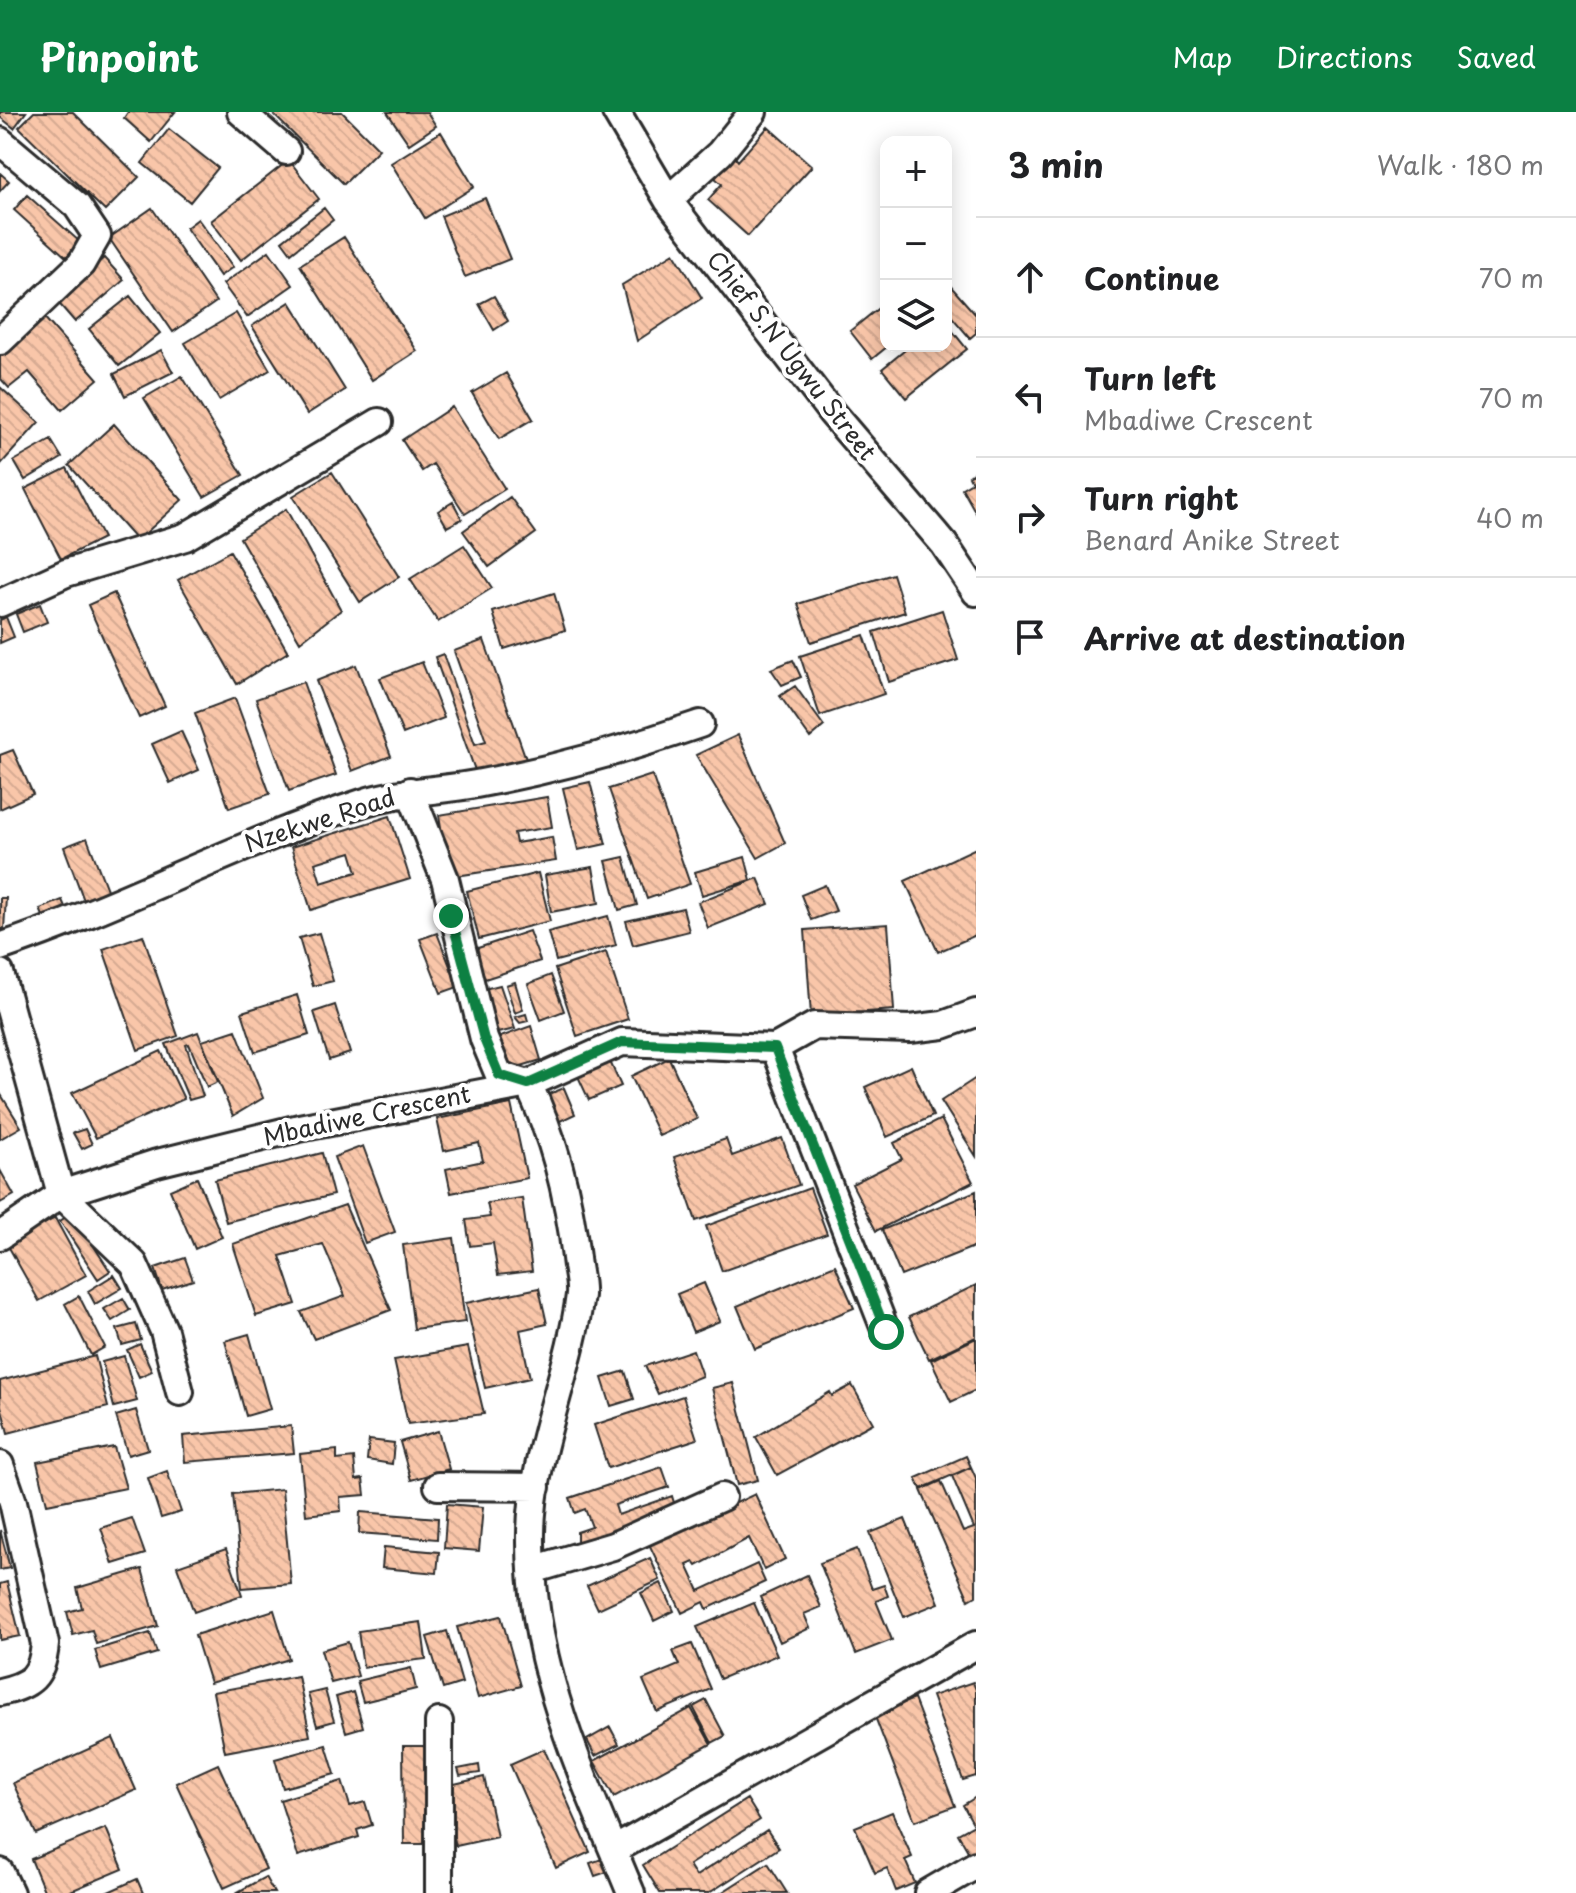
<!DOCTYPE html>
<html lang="en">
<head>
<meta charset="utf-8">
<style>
  body { margin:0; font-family:"Playpen Sans",sans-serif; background:#f6f6f6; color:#202124 }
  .controls { position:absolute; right:24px; top:24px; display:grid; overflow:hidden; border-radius:16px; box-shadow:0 4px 20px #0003 }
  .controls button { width:72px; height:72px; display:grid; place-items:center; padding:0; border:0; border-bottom:2px solid #e0e0e0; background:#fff; color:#202124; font:40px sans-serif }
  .stop { position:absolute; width:24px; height:24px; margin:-18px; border:6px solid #0b8043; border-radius:50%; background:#fff }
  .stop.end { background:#0b8043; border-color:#fff; box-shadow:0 2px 8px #0008 }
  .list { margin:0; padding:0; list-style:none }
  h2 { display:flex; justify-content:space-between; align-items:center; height:104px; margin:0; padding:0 32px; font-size:34px }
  h2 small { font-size:26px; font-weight:400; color:#757577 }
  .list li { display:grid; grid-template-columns:52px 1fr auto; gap:24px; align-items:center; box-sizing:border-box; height:120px; padding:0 32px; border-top:2px solid #e0e0e0 }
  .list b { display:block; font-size:30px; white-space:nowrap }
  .list p { margin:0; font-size:26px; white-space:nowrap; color:#757577 }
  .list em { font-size:26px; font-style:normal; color:#757577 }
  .icon { flex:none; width:44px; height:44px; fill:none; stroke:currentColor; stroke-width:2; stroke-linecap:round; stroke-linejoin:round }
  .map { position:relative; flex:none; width:976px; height:1781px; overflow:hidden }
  header { display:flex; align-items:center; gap:48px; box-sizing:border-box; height:112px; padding:0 40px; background:#0b8043; color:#fff }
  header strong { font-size:38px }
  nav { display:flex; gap:44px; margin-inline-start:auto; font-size:28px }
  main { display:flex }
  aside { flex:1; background:#fff }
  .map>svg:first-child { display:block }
  .building { fill:url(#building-back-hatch); stroke:#2b2b2b; stroke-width:2; fill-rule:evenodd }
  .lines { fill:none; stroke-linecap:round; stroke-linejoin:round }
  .street-casing { stroke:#2b2b2b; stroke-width:32 }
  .street { stroke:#fff; stroke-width:26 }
  .route { stroke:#0b8043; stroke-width:10 }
  .labels { text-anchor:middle; stroke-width:8; stroke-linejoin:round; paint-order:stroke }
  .street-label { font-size:24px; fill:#2b2b2b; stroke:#fff }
</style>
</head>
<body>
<header>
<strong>Pinpoint</strong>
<nav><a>Map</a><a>Directions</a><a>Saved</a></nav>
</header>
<main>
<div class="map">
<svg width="976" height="1781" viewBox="0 0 976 1781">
  <defs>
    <pattern id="building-back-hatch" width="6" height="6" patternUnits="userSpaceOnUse" patternTransform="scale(2)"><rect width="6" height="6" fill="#f9c6a9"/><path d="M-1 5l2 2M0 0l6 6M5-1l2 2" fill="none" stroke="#d6aa92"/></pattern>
  </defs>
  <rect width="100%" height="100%" fill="#fff"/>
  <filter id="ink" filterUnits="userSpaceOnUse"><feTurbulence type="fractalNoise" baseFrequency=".0125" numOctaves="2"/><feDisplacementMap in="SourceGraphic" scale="16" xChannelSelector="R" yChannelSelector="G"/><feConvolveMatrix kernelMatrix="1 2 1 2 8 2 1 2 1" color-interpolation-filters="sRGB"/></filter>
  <g filter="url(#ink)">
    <path class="building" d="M0 0H26L14 16 0 5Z
      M34 0H73L139 65 105 99 19 15Z
      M128 0H175L151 30 124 6Z
      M271 0H342L379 37 344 72Z
      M387 0H427L436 14 409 32Z
      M768 15 812 54 748 124 708 88 722 72 715 66 735 45 738 49Z
      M169 17 218 56 190 90 142 51Z
      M441 20 474 75 425 106 391 51Z
      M289 48 319 87 241 148 211 109Z
      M0 61 9 69 0 79Z
      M27 83 80 130 66 145 14 98Z
      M485 86 510 147 465 165 441 104Z
      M152 96 216 190 173 220 109 126Z
      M324 96 333 108 291 141 282 129Z
      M198 107 233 155 220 164 186 116Z
      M344 125 417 239 372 268 300 153Z
      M269 139 293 173 247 205 223 172Z
      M674 141 702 186 637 229 622 173Z
      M104 146 124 168 75 210 55 187Z
      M946 169 976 203V221L970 226 946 198Z
      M130 184 160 221 119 254 89 217Z
      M494 184 508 209 494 218 479 192Z
      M290 190 345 278 307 302 252 214Z
      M886 190 888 234 872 247 850 219Z
      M236 201 270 258 219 288 185 231Z
      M43 204 98 267 62 298 29 260 9 276 0 266V241Z
      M946 211 967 237 906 286 882 257 910 234H946Z
      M161 238 173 260 125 284 114 262Z
      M506 261 533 307 499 327 472 281Z
      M182 264 243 363 204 385 144 286Z
      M0 275 39 310 1 352 0 351Z
      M452 295 505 377 465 402 433 352 422 359 402 328Z
      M114 312 182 388 137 429 69 353Z
      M51 328 62 346 25 368 14 349Z
      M67 356 103 426 61 447 25 377Z
      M976 359V401L962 376 972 370 969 364Z
      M332 360 399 465 360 490 293 384Z
      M510 385 536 421 489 455 463 419Z
      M453 390 462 407 447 415 438 399Z
      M286 397 341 498 300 530 240 426Z
      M464 433 492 476 438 510 410 467Z
      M230 439 288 540 237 572 178 468Z
      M893 462 905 500 811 530 798 492Z
      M114 481 165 594 139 606 88 493Z
      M554 481 565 518 504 537 493 500Z
      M40 492 47 510 23 520 16 502Z
      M942 498 958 548 889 570 874 520Z
      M6 505 14 525 0 531V508Z
      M864 523 884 582 820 604 800 544Z
      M484 528 526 647 477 664 435 545 443 542 475 632 486 629 454 539Z
      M793 548 801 565 782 573 771 557Z
      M422 550 444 606 403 622 380 566Z
      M356 553 391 644 352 659 316 569Z
      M303 570 336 663 289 679 256 587Z
      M795 574 824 614 810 626 780 584Z
      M235 586 270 682 229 696 195 601Z
      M181 619 199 658 170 671 152 632Z
      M738 623 785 731 758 746 696 643Z
      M13 638 33 682 0 697V643Z
      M652 663 690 772 647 787 609 677Z
      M590 670 606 732 578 738 563 676Z
      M547 685 552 715 514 721 516 731 552 725 556 749 449 765 439 703Z
      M390 704 410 767 311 798 291 735ZM351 740 357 760 321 771 315 751Z
      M87 726 109 783 85 791 64 735Z
      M976 736V823L938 840 905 769Z
      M624 745 637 793 619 798 606 749Z
      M745 745 751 768 702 783 695 760Z
      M593 755 599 791 551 800 545 763Z
      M538 761 550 809 479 827 467 779Z
      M758 766 769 792 708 816 698 790Z
      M825 773 836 799 811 808 801 783Z
      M0 786H6L4 817H0Z
      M62 788 69 804 47 813 40 797Z
      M683 796 689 819 633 833 626 809Z
      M608 804 616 833 556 849 548 820Z
      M888 812 894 898 811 904 805 818Z
      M529 819 540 849 485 867 475 837Z
      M319 821 333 869 313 874 299 826Z
      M437 821 458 875 441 881 420 827Z
      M143 823 178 924 138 938 103 837Z
      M606 840 628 907 577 924 555 857Z
      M551 863 564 899 541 908 528 872Z
      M515 870 523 898 515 901 506 873Z
      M500 873 515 917 493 922 480 878Z
      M297 883 309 923 255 940 242 900Z
      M335 893 350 941 329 948 314 900Z
      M526 902 528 909 520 911 515 905Z
      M531 914 541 948 511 957 495 927Z
      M236 918 263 986 233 1004 202 929Z
      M198 920 218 970 207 975 189 932 186 933 203 984 189 988 166 932Z
      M161 939 184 987 96 1026 72 981Z
      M608 945 621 974 589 988 576 960Z
      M669 946 697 1007 659 1024 631 964Z
      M911 954 933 1004 887 1025 865 975Z
      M976 966V1044L941 989Z
      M564 976 575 1002 558 1010 547 983Z
      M0 981 21 1015 0 1027Z
      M511 992 527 1066 451 1081 446 1057 483 1049 479 1031 444 1039 437 1007Z
      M941 1007 973 1070 876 1119 852 1072 902 1047 894 1031Z
      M85 1017 92 1032 82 1037 73 1021Z
      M782 1026 799 1073 696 1109 674 1045 726 1027 732 1044Z
      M363 1034 395 1120 365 1131 334 1045Z
      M322 1041 333 1083 226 1110 215 1068Z
      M0 1058 14 1083 0 1091Z
      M197 1066 222 1125 195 1137 170 1078Z
      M810 1076 827 1122 722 1159 706 1114Z
      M976 1079V1134L901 1164 882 1118Z
      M522 1086 532 1159 498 1163 493 1131 470 1134 466 1108 490 1105 487 1091Z
      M345 1093 391 1198 314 1227 301 1200 345 1184 323 1132 280 1144 296 1192 256 1204 233 1132Z
      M72 1101 110 1159 98 1167 60 1109Z
      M55 1106 86 1163 39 1189 7 1132Z
      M454 1126 465 1210 414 1217 403 1133Z
      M185 1146 193 1168 162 1178 155 1156Z
      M835 1153 854 1196 755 1237 737 1194Z
      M114 1163 122 1176 95 1192 88 1179Z
      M704 1171 720 1209 693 1220 677 1182Z
      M976 1173V1225L929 1247 909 1205Z
      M539 1176 547 1212 520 1218 530 1266 485 1276 466 1191Z
      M79 1184 105 1235 91 1243 65 1192Z
      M123 1186 130 1198 112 1209 104 1197Z
      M136 1212 141 1228 122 1233 117 1217Z
      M249 1222 270 1297 246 1304 225 1229Z
      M976 1226V1278L951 1290 931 1248Z
      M140 1232 152 1259 139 1265 127 1238Z
      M468 1235 484 1302 408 1312 394 1248Z
      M693 1238 702 1264 658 1282 645 1254Z
      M95 1244 108 1295 8 1321 0 1290V1269Z
      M124 1244 137 1289 114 1295 102 1250Z
      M625 1259 634 1287 611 1294 602 1266Z
      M733 1271 758 1368 737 1373 712 1276Z
      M852 1273 873 1311 777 1363 756 1325 830 1280 832 1284Z
      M683 1284 697 1327 608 1356 594 1313Z
      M136 1298 148 1337 128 1343 116 1304Z
      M291 1314 294 1341 185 1350 183 1324Z
      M438 1319 449 1357 411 1368 400 1330Z
      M369 1328 394 1331 392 1352 367 1348Z
      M114 1335 126 1376 47 1392 37 1350Z
      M337 1338V1348L354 1346 356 1368 363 1367 365 1383 340 1385 341 1399 306 1403 300 1342Z
      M966 1344 971 1355 921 1377 916 1366Z
      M662 1355 669 1375 615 1393 618 1403 672 1384 677 1401 577 1435V1420L592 1415 585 1397 575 1401 570 1386Z
      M971 1355 976 1366V1484L969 1488 921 1378 941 1369 963 1420 974 1416 952 1364Z
      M167 1359 181 1400 161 1406 148 1366Z
      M282 1377 291 1472 242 1476 233 1382Z
      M755 1382 785 1447 764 1458 749 1426 697 1454 694 1450 687 1453 699 1479 757 1452 765 1470 707 1497 704 1490 682 1501 649 1432Z
      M447 1392 483 1395 479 1439 444 1436Z
      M360 1400 438 1406 437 1427 359 1421Z
      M132 1406 145 1442 113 1452 101 1416Z
      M905 1407 939 1491 904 1505 870 1421Z
      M0 1418 10 1456 0 1458Z
      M384 1435 439 1440 437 1461 382 1456Z
      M226 1437 242 1483 194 1500 177 1454Z
      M857 1437 872 1477 884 1473 888 1484 876 1489 892 1528 856 1542 820 1451Z
      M650 1446 660 1468 598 1497 587 1474Z
      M142 1457 158 1514 96 1532 92 1518 73 1523 67 1500 82 1496 77 1476Z
      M807 1463 821 1495 804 1502 810 1516 780 1530 760 1485Z
      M7 1470 20 1524 0 1528V1472Z
      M661 1471 674 1499 654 1509 641 1481Z
      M754 1491 777 1543 720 1567 697 1515Z
      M274 1498 289 1547 210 1571 195 1523Z
      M501 1504 521 1574 478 1586 457 1515Z
      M421 1510 426 1547 363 1555 358 1519Z
      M447 1519 462 1571 443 1577 427 1525Z
      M150 1521 157 1541 101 1558 95 1538Z
      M348 1530 358 1564 331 1571 321 1538Z
      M692 1532 711 1577 657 1600 643 1568 679 1553 673 1539Z
      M411 1556 416 1577 363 1590 357 1569Z
      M298 1564 310 1624 225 1640 213 1580Z
      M973 1570 976 1578V1664L963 1668 932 1584Z
      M325 1578 334 1609 317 1614 308 1582Z
      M353 1580 363 1615 346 1620 336 1585Z
      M914 1587 955 1694 915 1709 874 1602Z
      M706 1588 725 1624 712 1631 693 1595Z
      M691 1596 711 1632 614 1685 594 1649Z
      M610 1615 619 1632 595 1644 587 1628Z
      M113 1626 136 1678 36 1722 13 1671Z
      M326 1633 335 1662 283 1676 275 1647Z
      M403 1634H425L426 1732H404Z
      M544 1637 590 1740 556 1756 510 1652Z
      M218 1652 266 1757 224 1776 176 1671Z
      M479 1653 480 1661 460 1664 458 1657Z
      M484 1665 497 1725 456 1734 445 1687 453 1686 450 1673Z
      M342 1669 350 1694 365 1690 372 1713 357 1718 359 1725 298 1744 280 1688Z
      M976 1685V1737L969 1741 958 1722 974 1713 963 1693Z
      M747 1687 760 1708 689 1753 696 1764 767 1718 779 1736 709 1781H660L643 1753Z
      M892 1700 912 1745 905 1748 915 1771 896 1779 887 1756 875 1761 855 1715Z
      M106 1716 123 1757 66 1781H45L31 1747Z
      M602 1747 607 1760 595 1764 590 1751Z
      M768 1751 787 1781H721Z
      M265 1765 274 1781H236Z
      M137 1767 143 1781H106Z"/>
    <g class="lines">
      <defs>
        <path id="street" d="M241 0 286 39
          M616 0 668 88 831 300 944 432 976 480
          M0 29 77 94 97 124 81 152 0 229
          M668 88 720 41 753 0
          M0 491 66 461 185 425 379 310
          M410 679 445 767 484 927 499 963 528 972C555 1027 569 1086 576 1146 577 1158 581 1171 580 1183 570 1261 532 1341 531 1421 529 1553 582 1662 631 1781
          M0 835C123 794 238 731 362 691 399 679 438 679 476 672 551 658 628 637 700 612
          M0 861 61 1082 134 1152 164 1219 180 1280
          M775 936 886 1220
          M0 1124 61 1082 157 1051 299 1016 528 972 622 930 775 936 814 914 910 917 943 913 976 901
          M0 1353 13 1390 45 1532C42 1565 31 1573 0 1580
          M438 1374 536 1375
          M532 1458 613 1434 722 1385
          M614 1738 976 1533
          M0 1760 10 1781
          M439 1781V1610
          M928 1781 976 1753"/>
      </defs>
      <use href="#street" class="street-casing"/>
      <use href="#street" class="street"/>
    </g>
  </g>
  <g class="lines" filter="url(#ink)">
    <path class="route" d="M451 804 484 927 499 963 528 972 622 930 775 936 886 1220"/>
  </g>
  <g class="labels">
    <g class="street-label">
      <text transform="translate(791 244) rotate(52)" y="8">Chief S.N Ugwu Street</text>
      <text transform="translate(320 709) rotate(-18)" y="8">Nzekwe Road</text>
      <text transform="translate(367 1004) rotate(-12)" y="8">Mbadiwe Crescent</text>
    </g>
  </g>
</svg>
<div class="controls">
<button>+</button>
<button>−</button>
<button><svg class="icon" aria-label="layers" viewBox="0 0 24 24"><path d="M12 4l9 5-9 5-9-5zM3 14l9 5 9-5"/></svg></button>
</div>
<div class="stop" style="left:886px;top:1220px"></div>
<div class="stop end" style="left:451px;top:804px"></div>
</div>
<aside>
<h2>3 min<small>Walk · 180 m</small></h2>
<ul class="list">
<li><svg class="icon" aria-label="ahead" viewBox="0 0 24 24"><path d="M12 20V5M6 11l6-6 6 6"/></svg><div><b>Continue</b></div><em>70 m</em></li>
<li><svg class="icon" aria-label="left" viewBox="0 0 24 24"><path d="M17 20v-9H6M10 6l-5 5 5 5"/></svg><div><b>Turn left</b><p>Mbadiwe Crescent</p></div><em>70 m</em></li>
<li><svg class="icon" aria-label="right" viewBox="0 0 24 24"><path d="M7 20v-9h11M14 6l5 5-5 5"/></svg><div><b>Turn right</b><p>Benard Anike Street</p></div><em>40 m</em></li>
<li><svg class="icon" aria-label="arrive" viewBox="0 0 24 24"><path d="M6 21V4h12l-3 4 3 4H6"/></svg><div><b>Arrive at destination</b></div></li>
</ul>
</aside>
</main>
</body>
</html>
